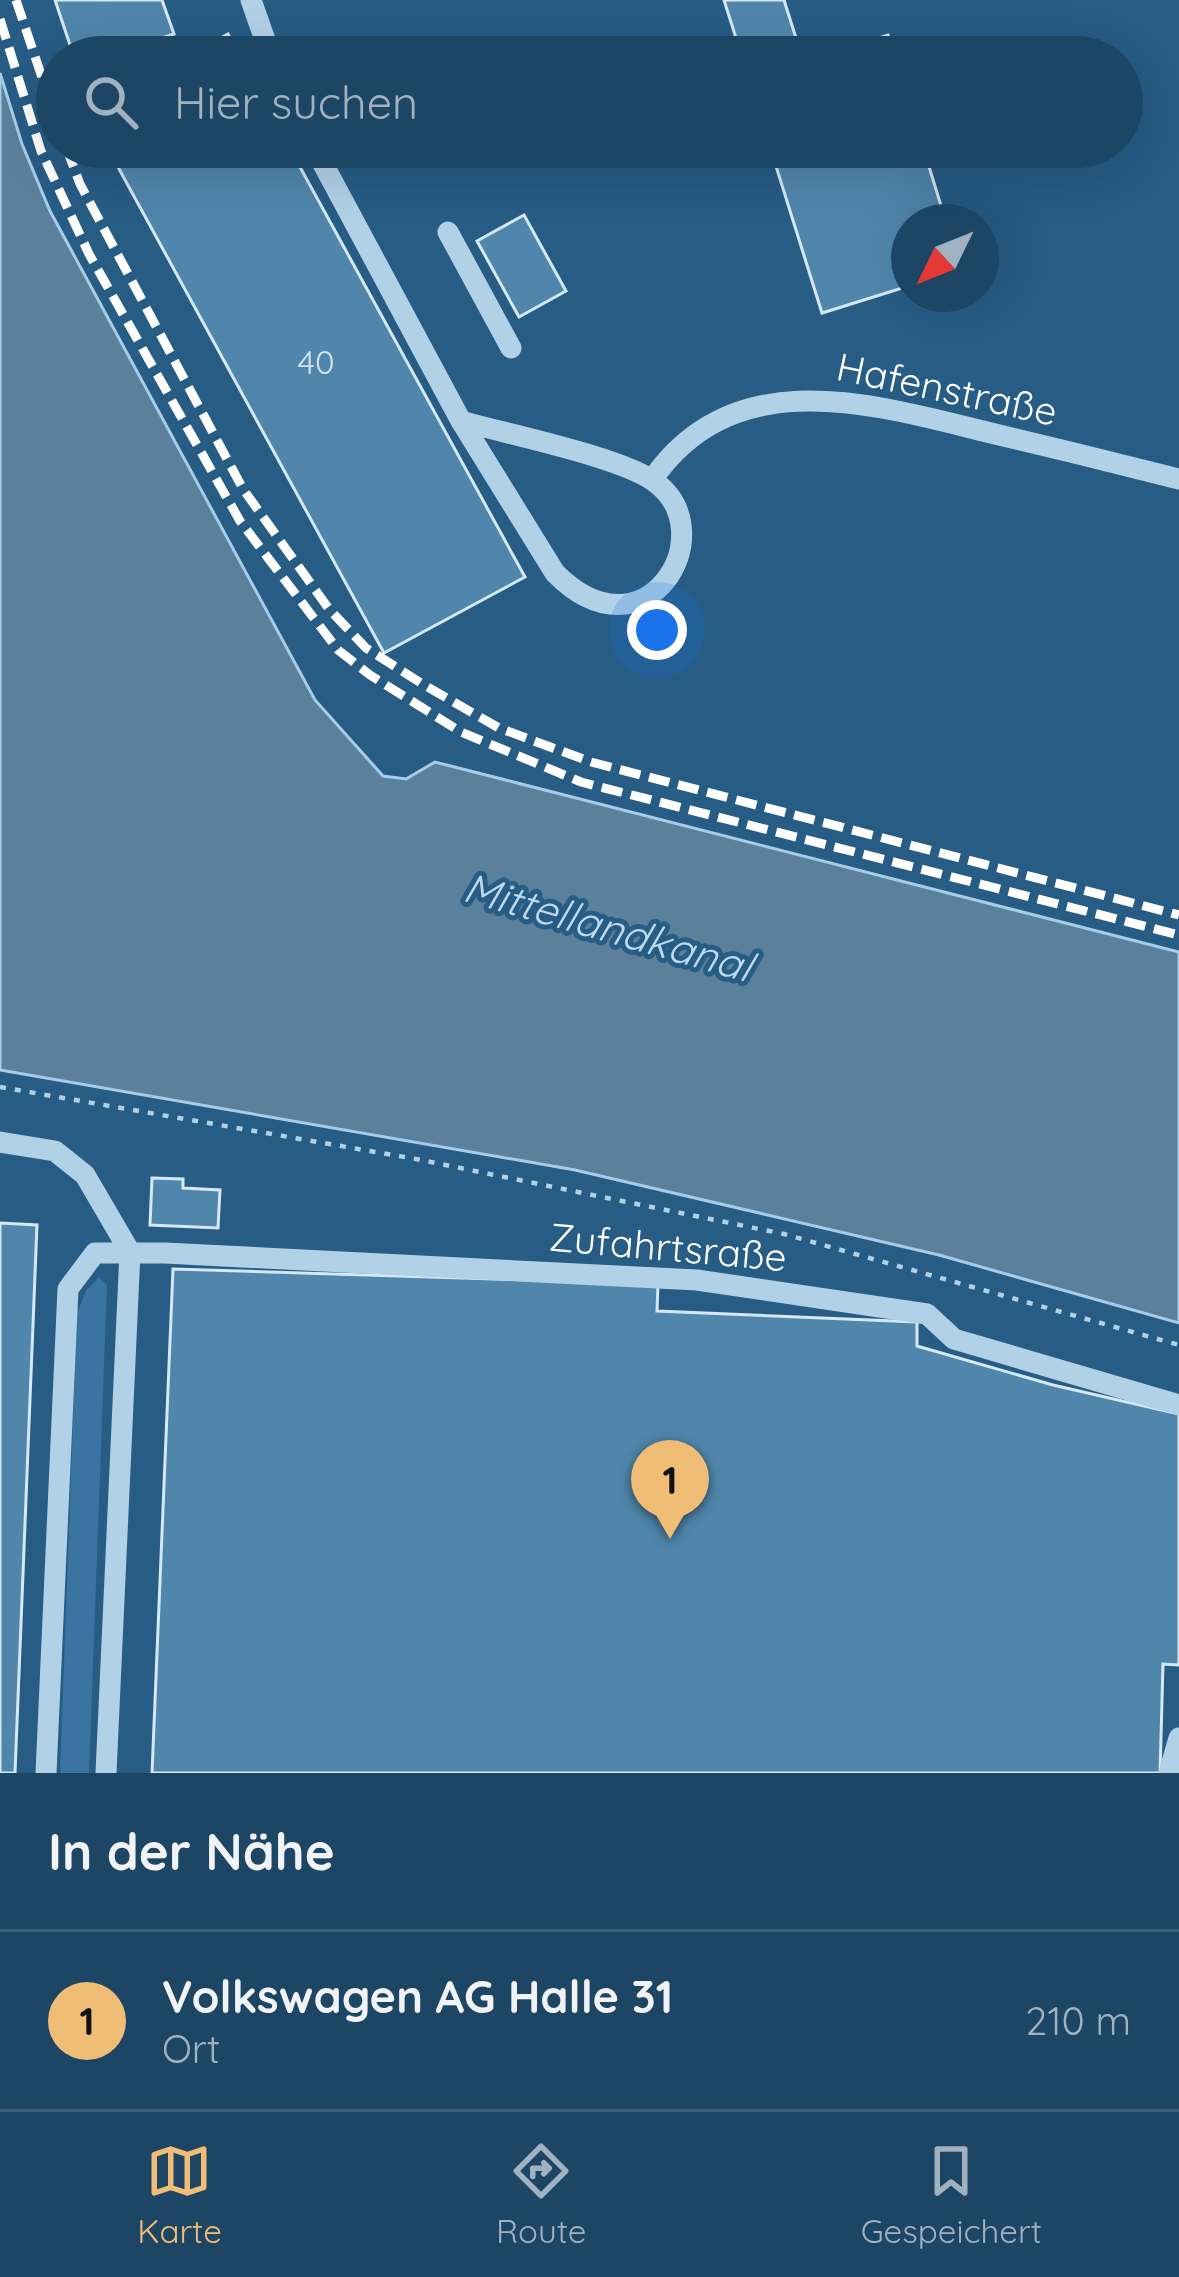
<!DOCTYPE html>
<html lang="de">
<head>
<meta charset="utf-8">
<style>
  body { margin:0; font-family:Quicksand,sans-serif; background:#2a4f6d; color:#f1f3f6 }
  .compass { position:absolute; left:891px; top:204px; width:108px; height:108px; border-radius:50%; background:#1d4564; box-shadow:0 12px 48px #0002; rotate:227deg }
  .you { position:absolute; left:657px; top:630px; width:42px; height:42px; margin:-30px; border:9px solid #fff; border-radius:50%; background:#1a73e8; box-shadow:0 0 0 18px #1a73e833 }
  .badge { display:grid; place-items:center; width:78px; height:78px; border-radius:50%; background:#f0bd77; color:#111; font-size:39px; font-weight:700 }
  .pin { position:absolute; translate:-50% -99px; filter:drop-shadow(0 3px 6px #0008) }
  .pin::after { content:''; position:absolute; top:63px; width:42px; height:36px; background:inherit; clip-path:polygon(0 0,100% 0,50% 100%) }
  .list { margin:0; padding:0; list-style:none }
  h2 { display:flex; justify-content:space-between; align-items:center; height:156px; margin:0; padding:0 48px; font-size:51px }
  h2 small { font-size:39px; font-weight:400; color:#a0b1bf }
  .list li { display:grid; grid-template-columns:78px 1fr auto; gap:36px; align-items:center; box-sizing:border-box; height:180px; padding:0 48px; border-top:3px solid #3b5d78 }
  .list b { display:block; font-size:45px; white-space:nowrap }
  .list p { margin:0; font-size:39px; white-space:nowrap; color:#a0b1bf }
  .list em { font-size:39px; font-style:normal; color:#a0b1bf }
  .icon { flex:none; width:66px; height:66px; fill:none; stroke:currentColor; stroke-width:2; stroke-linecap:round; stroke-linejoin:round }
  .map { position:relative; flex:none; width:1179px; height:1773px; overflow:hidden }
  .search { position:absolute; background:#1d4564; box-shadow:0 12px 48px #0002; left:36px; right:36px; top:36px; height:132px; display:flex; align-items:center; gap:30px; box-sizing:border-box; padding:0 42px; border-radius:66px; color:#a0b1bf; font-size:45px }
  .sheet { height:336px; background:#1d4564 }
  nav { display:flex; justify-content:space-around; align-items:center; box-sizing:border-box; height:168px; border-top:3px solid #3b5d78; background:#1d4564; font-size:33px; color:#a0b1bf }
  nav a { display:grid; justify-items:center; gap:6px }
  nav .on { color:#f0bd77 }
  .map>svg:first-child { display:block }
  .green { fill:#3975a0 }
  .water { fill:#5b809b; stroke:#a6cde8; stroke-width:3 }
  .building { fill:#5086ac; stroke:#d5e8f6; stroke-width:3 }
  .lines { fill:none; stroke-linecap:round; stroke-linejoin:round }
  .path { stroke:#b1d1e7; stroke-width:4.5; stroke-dasharray:6 9; stroke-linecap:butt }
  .minor { stroke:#b1d1e7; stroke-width:21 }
  .rail { stroke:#fff; stroke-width:9; stroke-dasharray:21 9; stroke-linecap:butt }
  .labels { text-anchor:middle; stroke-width:10; stroke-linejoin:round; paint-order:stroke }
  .number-label { font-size:33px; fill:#d3e1ea }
  .street-label { font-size:39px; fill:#fff; stroke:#275c85 }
  .water-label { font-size:42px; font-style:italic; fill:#bddaef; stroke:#275c85 }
</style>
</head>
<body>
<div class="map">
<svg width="1179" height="1773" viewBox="0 0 1179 1773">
  <rect width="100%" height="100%" fill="#275c85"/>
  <path class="green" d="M99 1277 107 1285 89 1773H60L77 1313 86 1291Z"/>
  <path class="water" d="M0 73 22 144 50 211 315 700 383 776 406 779 435 762 1179 952V1323L939 1255 575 1170 0 1070Z"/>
  <path class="building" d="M55 0H162L174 34 102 57H74Z
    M724 0H784L802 57H742Z
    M228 34 240 57H185Z
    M888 35 895 57H817Z
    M107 147H289L525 577 384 653Z
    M770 147H923L946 222H909V286L822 313Z
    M524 215 566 291 519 317 477 241Z
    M152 1178 183 1179V1188L220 1190 218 1228 150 1225Z
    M0 1223 37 1225 15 1773H0Z
    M173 1269 658 1284 657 1311 917 1322V1346L1053 1385 1179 1414V1665L1163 1664 1160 1773H152Z"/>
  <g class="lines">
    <path class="path" d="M0 1087 416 1159 784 1234 1179 1345"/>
    <path class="minor" d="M251 0 271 57
      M314 147 461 421 555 573C645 664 725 534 655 482 621 457 507 434 461 421
      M476 147 484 153 498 147
      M448 232 511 348
      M652 480C734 360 876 405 991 433 1054 448 1116 463 1179 479
      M0 1142 55 1151 85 1175 130 1252
      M46 1773 68 1289 95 1253H165L697 1280 927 1314 954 1339 1179 1405
      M106 1773 130 1252
      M1169 1773 1179 1738"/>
    <path class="rail" d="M16 0 57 122
      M0 19 41 151 89 254 240 521 338 650 370 675 461 732 581 782 1179 935
      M66 147 80 184 243 489 329 609 366 648 424 685 499 728 591 762 1179 915"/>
  </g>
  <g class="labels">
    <g class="number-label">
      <text x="316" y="374">40</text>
    </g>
    <g class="street-label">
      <text transform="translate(947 389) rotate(12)" y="14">Hafenstraße</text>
      <text transform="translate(668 1247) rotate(5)" y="14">Zufahrtsraße</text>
    </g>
    <g class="water-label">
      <text transform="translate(608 927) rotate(16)" y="15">Mittellandkanal</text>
    </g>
  </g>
</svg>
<svg class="compass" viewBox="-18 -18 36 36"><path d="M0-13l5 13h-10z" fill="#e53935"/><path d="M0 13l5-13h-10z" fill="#a0b1bf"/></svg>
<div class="you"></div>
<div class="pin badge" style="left:670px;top:1539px">1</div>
<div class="search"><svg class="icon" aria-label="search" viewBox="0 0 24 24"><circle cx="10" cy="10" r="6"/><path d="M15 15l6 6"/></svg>Hier suchen</div>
</div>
<section class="sheet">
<h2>In der Nähe<small></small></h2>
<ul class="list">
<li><span class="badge">1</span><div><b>Volkswagen AG Halle 31</b><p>Ort</p></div><em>210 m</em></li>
</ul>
</section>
<nav>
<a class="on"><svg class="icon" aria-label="map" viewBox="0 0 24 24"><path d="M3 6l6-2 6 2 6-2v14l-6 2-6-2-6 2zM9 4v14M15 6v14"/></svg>Karte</a>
<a><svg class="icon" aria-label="directions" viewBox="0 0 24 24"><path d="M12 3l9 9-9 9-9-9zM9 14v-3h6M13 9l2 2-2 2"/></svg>Route</a>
<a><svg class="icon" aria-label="saved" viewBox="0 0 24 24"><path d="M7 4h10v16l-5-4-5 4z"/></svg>Gespeichert</a>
</nav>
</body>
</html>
